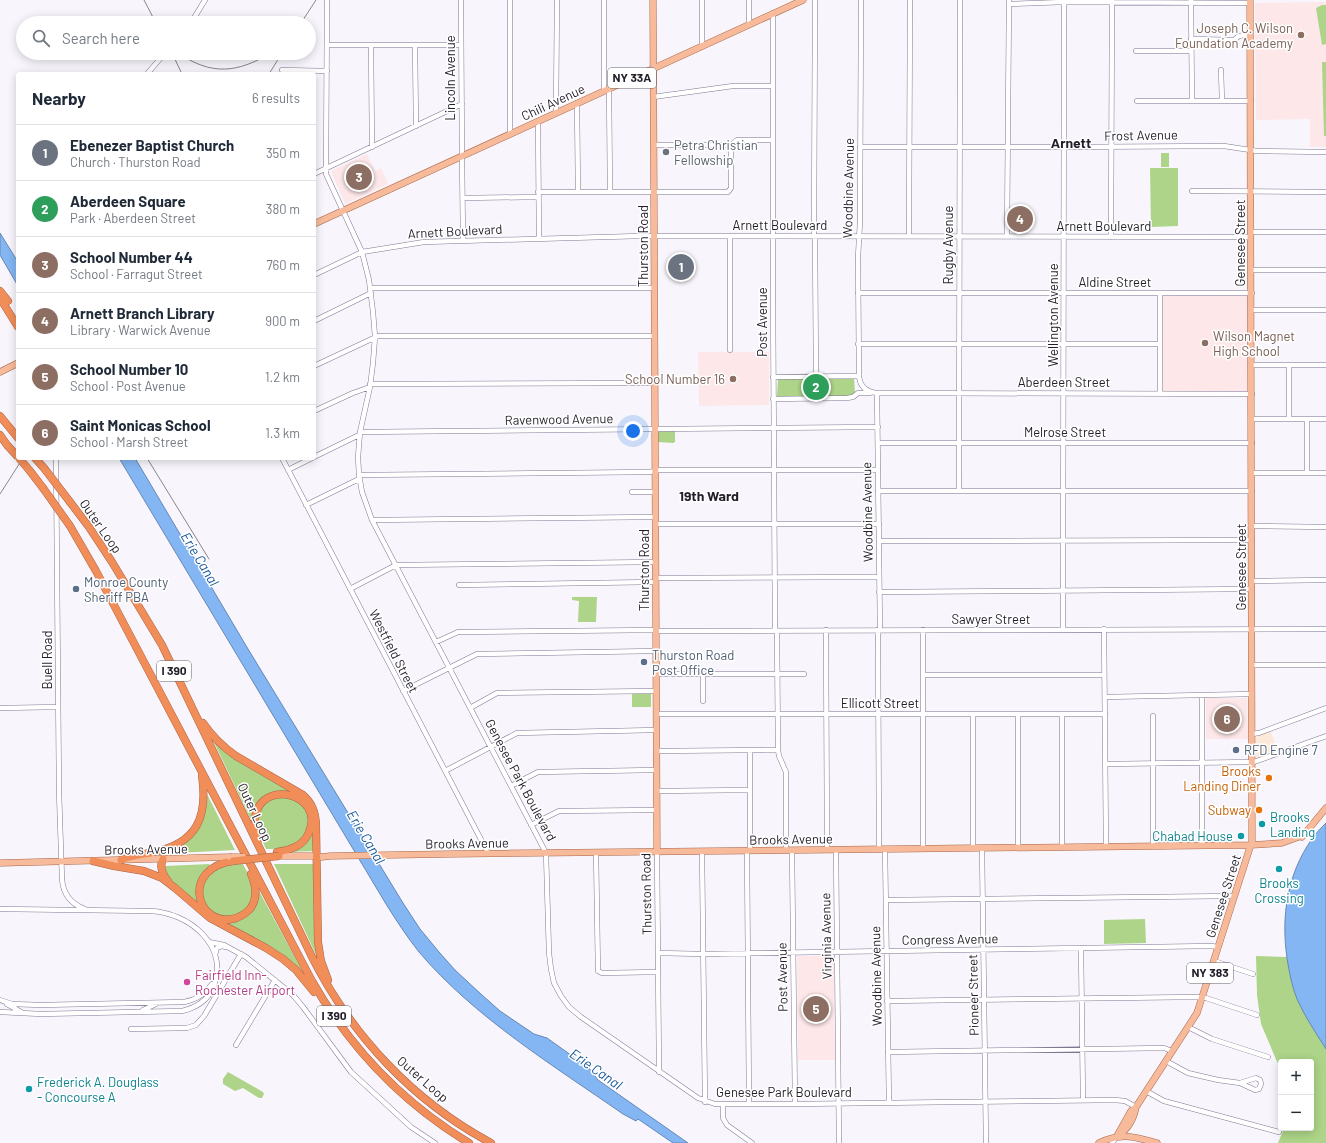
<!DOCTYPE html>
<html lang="en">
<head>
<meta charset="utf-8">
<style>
  body { margin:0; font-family:Barlow,sans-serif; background:#f2f2f3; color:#1f2937 }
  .controls { position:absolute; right:12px; bottom:12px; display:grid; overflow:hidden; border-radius:4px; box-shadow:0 2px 10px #0003 }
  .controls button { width:36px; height:36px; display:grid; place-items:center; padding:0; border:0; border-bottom:1px solid #e0e1e3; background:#fff; color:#1f2937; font:20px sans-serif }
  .you { position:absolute; left:633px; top:431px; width:14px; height:14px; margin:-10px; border:3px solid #fff; border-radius:50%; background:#1a73e8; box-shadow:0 0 0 6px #1a73e833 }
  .badge { display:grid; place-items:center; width:26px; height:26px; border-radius:50%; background:#111827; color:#fff; font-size:13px; font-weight:700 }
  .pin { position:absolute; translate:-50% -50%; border:2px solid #fff; box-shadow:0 1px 4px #0006 }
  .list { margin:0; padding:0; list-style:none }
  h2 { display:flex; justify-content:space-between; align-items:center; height:52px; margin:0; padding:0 16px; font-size:17px }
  h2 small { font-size:13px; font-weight:400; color:#747a83 }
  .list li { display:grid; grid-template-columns:26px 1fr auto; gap:12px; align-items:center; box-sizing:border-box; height:56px; padding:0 16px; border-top:1px solid #e0e1e3 }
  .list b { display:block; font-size:15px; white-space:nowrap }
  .list p { margin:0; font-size:13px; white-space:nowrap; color:#747a83 }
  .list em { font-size:13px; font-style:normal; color:#747a83 }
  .icon { flex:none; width:22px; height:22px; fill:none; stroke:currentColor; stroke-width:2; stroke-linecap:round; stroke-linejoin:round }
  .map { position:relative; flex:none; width:1326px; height:1143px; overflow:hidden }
  .search { position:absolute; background:#fff; box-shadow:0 2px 10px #0003; left:16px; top:16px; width:300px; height:44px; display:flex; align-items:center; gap:10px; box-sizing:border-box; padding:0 14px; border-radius:22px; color:#747a83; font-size:15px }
  .panel { position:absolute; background:#fff; box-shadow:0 2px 10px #0003; left:16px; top:72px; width:300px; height:388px; border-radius:4px }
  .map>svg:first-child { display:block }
  .commercial { fill:#fde9d9 }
  .education { fill:#fde7e8 }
  .green { fill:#add488 }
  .water { fill:#83b6f2; stroke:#6688b6 }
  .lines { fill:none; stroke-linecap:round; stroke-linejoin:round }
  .minor-casing { stroke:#817793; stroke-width:5.5 }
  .major-casing { stroke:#a96648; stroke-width:7 }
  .highway-casing { stroke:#a96648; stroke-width:8 }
  .minor { stroke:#fff; stroke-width:4.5 }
  .major { stroke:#f7bb9b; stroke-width:6 }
  .highway { stroke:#f18d58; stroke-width:7 }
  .rail { stroke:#89868f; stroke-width:1 }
  .major-bridge-casing { stroke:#a96648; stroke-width:7; stroke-linecap:butt }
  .highway-bridge-casing { stroke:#a96648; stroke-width:8; stroke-linecap:butt }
  .major-bridge { stroke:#f7bb9b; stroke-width:6 }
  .highway-bridge { stroke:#f18d58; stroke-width:7 }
  .education-dot { fill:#8d6e63; stroke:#fff; stroke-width:1.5 }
  .worship-dot { fill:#6b7280; stroke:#fff; stroke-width:1.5 }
  .service-dot { fill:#5c6f8a; stroke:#fff; stroke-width:1.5 }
  .food-dot { fill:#e8710a; stroke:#fff; stroke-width:1.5 }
  .culture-dot { fill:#0f9aa8; stroke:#fff; stroke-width:1.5 }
  .hotel-dot { fill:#d1479c; stroke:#fff; stroke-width:1.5 }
  .labels { text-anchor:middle; stroke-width:3; stroke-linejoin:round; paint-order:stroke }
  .shield { fill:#fff; stroke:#65626a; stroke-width:1 }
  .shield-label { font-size:12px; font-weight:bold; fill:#231e2a }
  .education-label { font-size:13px; fill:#785e54; stroke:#fff; text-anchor:end }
  .street-label { font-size:13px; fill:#231e2a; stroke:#fff }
  .worship-label { font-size:13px; fill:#5b616d; stroke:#fff; text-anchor:start }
  .service-label { font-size:13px; fill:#4e5e75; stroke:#fff; text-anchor:start }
  .food-label { font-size:13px; fill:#c56008; stroke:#fff; text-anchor:end }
  .culture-label { font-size:13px; fill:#0d838f; stroke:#fff; text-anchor:start }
  .hotel-label { font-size:13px; fill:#b23c85; stroke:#fff; text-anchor:start }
  .neighbourhood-label { font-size:14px; font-weight:bold; fill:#231e2a; stroke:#fff }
  .water-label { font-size:14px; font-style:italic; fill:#15579a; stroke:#fff }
</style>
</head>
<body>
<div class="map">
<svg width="1326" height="1143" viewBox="0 0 1326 1143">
  <rect width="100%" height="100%" fill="#f8f6fc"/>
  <path class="commercial" d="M1270 730 1278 751 1257 758 1256 757V737Z"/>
  <path class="education" d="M1326 2V147H1310V119L1256 120 1255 3Z
    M367 154 375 171 381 168 388 184 345 204 331 171Z
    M1247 295V391H1162V296Z
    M698 352H769V405L699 406Z
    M1206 698H1247L1248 739H1206Z
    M797 956H834L835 1060H798Z"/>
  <path class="green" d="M1322 5H1326V44L1322 45 1316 8Z
    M1322 62H1326V136H1324Z
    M1161 153H1169V167H1161Z
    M1150 168H1178V226L1151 227Z
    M854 378 855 393 852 396 778 397 777 396 778 379Z
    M658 431H675V442L673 443 658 442 657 433Z
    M572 597H597L596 622H578L579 601 572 600Z
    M632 694H651V707H632Z
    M211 736 289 790V792L268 795 252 821 251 820Z
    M206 796H208L235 850 157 854 189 838Z
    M276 797H290L304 806 308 816 307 832 296 844 277 849H266C260 835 251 816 265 803 268 801 273 799 276 797Z
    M311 831 314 832V851L289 852Z
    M210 864 203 874 202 907 169 878 165 874 164 867 165 866Z
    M231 864H243C247 872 254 883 253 893 253 896 251 899 250 902 242 922 207 922 202 900 202 897 203 893 203 890 205 870 214 870 231 864Z
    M274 864H313L315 944 318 957H317Z
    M257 891H259L305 976 219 921 240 919Z
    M1145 919 1146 943 1104 944V920Z
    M1256 956 1287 957 1297 998 1326 1049V1143H1278L1284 1128H1311V1062H1281V1071L1261 1024 1257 995Z
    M228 1072 263 1092 264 1094 262 1098H259L243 1088 235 1091 223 1084V1079Z"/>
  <path class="water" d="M0 233 18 262V286L0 255Z
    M119 458H135L248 649 403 903 420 929 439 952 455 970 482 995 500 1011 534 1034 547 1038 589 1068 598 1080 688 1143H673L638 1119 636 1121 623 1114C554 1066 474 1017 419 952 407 937 396 920 386 904Z
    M1326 823V1049C1316 1033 1305 1017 1297 999 1292 987 1289 971 1287 958 1281 917 1287 874 1312 839 1316 833 1321 828 1326 823Z"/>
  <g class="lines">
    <defs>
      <path id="minor" d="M327 0 326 174 362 252 369 280 373 312 375 337 373 363 370 387 360 432 358 457 359 475 362 492 372 520 546 853 549 953 551 969 554 983 561 996 569 1007 581 1017 698 1098 715 1104H795L1115 1100 1125 1101 1136 1107
        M461 0 462 156 463 241
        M510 0V134
        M604 0V91
        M702 0V46
        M749 0V24
        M861 0 860 222 858 257 859 376C860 387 867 392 877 393L1252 394
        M1191 0 1192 101
        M1009 4 1064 2 1250 3
        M773 13V293L775 631
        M191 23 205 0
        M1191 39 1234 40 1239 36 1250 34
        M327 45H461
        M371 45 372 147
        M415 45 416 126
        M1136 51H1191
        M282 70 327 71
        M1221 70 1222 101
        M147 74 165 53
        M609 88 610 192
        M653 97 733 86H773
        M1137 101H1251
        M577 103 578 192
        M556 112 557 0
        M538 121 539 239
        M653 145H731L737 140H773
        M860 147H1064L1224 146 1257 151 1326 152
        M314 174 462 104
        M1192 191 1326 192
        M538 192H728L731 188V145
        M463 198 538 197
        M1251 232H1326
        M814 236 815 0
        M815 236 816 377
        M909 236 910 0
        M1007 236 1009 0
        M1111 237 1112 0
        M1252 270H1326
        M314 275 362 252 424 242 640 236 1251 237
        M370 288H654
        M858 293H1252
        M1252 310H1326
        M314 321 371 293
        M858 344H1159
        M730 350V236
        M1252 365H1326
        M1289 365V419
        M314 366 378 336H654
        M773 377 859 376
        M370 384 654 383
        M877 393 880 630
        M1160 393V293
        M773 399 847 398 853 397 858 393H870
        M314 411 353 393 370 387
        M1252 419H1326
        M1307 419V473
        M360 432 878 427
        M878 443H1252
        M314 457 359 435
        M56 458 59 792 62 879C63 894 71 904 85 909
        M282 458 488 853
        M288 470 312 458
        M1252 473H1326
        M359 475 650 472 659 470H878
        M878 491H1252
        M959 491 960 0
        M632 492H655
        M306 505 359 479
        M372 520 655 517
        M655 524H879
        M1252 526 1326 527
        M879 541 1252 540
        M655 578 879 577
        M1252 581 1326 580
        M459 585 655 582
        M350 589 396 565 655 562
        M879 592 1252 589
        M1104 629 1106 846
        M826 630 827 849
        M878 630 879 849
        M923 630V848
        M1063 630 1064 0
        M655 631 1326 629
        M777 631 778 750 779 756 786 772V850
        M436 642 458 632 655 630
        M1252 665H1326
        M656 674H804
        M703 674V701
        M923 675H1104
        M403 691 477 654 655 651
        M1202 695V845
        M1105 697 1252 694
        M0 708 58 707
        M470 708 497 693 656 691
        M656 714H1105
        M973 714V848
        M1018 714V847
        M1252 734 1259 733 1326 708
        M656 751 778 750
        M750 751V850
        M1106 764 1254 762 1326 736
        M445 771 517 733 656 730
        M511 786 538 772 656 770
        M656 791 750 790
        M531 825 559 811 656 810
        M1153 846V716
        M1062 847V714
        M982 848 986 1143
        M836 849 839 1143
        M885 849 889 1103
        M747 850 749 1104
        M792 850 795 1104
        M657 851 659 1072
        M702 851 705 1102
        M596 852 598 971 602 973 658 972
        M886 900 1234 896
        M0 909 150 911C188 912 231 946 213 988 207 1001 195 1008 182 1011L41 1014 0 1012
        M209 942 224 945 246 957 293 995 303 1007 351 1072 411 1127 435 1143
        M1081 948 1083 1100
        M658 953 703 954 1211 946 1218 947
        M215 955 217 948 222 946 226 947
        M1214 961 1253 974
        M0 1000 12 1004 41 1005 184 1002C196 1000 205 994 212 984
        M887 1001 1195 997 1206 998 1257 1015
        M7 1004 21 1012
        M143 1010 156 1004
        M1188 1027 1212 1039 1268 1057
        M131 1029 187 1028 196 1025 204 1016 241 954
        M236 1045 275 980
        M888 1052 1164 1048 1172 1051
        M1166 1061 1188 1073 1218 1080 1240 1083 1256 1078 1260 1080 1261 1084 1259 1089 1255 1090 1240 1083
        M1146 1091 1164 1101 1279 1132
        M723 1105V1118L727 1125 752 1143
        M1112 1143 1117 1136"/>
      <path id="major" d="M653 0 657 851
        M314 224 803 0
        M0 372 18 363
        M1302 837 1326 808
        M279 856H317L322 857 330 856 450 854 1251 845 1282 843 1304 835
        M0 863 230 857
        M1120 1134C1129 1128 1134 1117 1136 1107
        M1117 1136 1131 1111 1136 1107 1197 1013 1252 841 1250 0
        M1099 1143C1121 1132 1135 1137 1157 1143"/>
      <path id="highway" d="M0 291 8 301
        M0 298 18 327
        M0 416 18 438
        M0 435 7 445
        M35 458 44 468
        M30 471 43 488
        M70 502 89 527 112 562 162 645 312 957C352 1036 413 1101 491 1143
        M70 526 96 571 312 981C350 1048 403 1103 469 1143
        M203 723C212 736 223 747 236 756L303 795C312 803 315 811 316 823L318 942 321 961 328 980
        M258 840C257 833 255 825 255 818 261 777 325 794 309 832 304 846 290 850 277 852
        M163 859C159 867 162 874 168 881
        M121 860C132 855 142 855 154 852 197 843 208 817 202 776
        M93 861 114 866 144 871 162 878 175 888 210 918 266 948 283 959 296 970 314 992
        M233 861C182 868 195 925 232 919 239 918 245 914 250 909 258 898 256 885 251 874"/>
    </defs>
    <use href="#minor" class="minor-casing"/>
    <use href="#major" class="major-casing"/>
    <use href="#highway" class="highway-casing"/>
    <use href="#minor" class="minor"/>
    <use href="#major" class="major"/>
    <use href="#highway" class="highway"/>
    <path class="rail" d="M144 0 156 23
      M301 23 316 0
      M172 53 182 74
      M178 53C212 76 237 73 271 53
      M269 74 282 53
      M147 458 209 559
      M0 494 23 458"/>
    <defs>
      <path id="major-bridge" d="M230 857H243"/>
      <path id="highway-bridge" d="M7 445 18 457
        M19 458 30 471
        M44 468 70 502
        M43 488 70 526
        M233 861 279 856"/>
    </defs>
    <use href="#major-bridge" class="major-bridge-casing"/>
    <use href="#highway-bridge" class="highway-bridge-casing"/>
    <use href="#major-bridge" class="major-bridge"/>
    <use href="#highway-bridge" class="highway-bridge"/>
  </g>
  <g class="education-dot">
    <circle cx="1301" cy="35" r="4"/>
    <circle cx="1205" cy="343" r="4"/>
    <circle cx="733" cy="379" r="4"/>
  </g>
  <circle class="worship-dot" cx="666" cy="152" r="4"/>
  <g class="service-dot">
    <circle cx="76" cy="589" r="4"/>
    <circle cx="644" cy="662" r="4"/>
    <circle cx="1236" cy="750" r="4"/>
  </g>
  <g class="food-dot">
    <circle cx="1269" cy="778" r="4"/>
    <circle cx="1259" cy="810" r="4"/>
  </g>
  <g class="culture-dot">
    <circle cx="1262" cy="824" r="4"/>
    <circle cx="1241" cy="836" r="4"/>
    <circle cx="1279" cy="869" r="4"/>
    <circle cx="29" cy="1089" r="4"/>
  </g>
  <circle class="hotel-dot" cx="187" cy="982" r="4"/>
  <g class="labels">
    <g class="shield">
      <rect x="608" y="68" width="48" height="20" rx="3"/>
      <rect x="157" y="661" width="34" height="20" rx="3"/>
      <rect x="1187" y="963" width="46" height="20" rx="3"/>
      <rect x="317" y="1006" width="34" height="20" rx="3"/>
    </g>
    <g class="shield-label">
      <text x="632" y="82">NY 33A</text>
      <text x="174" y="675">I 390</text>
      <text x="1210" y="977">NY 383</text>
      <text x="334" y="1020">I 390</text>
    </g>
    <g class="education-label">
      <text x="1293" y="33">Joseph C. Wilson<tspan x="1293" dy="15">Foundation Academy</tspan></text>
      <text x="1213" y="341" text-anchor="start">Wilson Magnet<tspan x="1213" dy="15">High School</tspan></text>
      <text x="725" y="384">School Number 16</text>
    </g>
    <g class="street-label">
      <text transform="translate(450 78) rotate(-90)" y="5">Lincoln Avenue</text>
      <text transform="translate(553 102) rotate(-25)" y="5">Chili Avenue</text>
      <text transform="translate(1141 135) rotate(-1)" y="5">Frost Avenue</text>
      <text transform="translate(848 188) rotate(-89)" y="5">Woodbine Avenue</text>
      <text x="780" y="230">Arnett Boulevard</text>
      <text x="1104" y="231">Arnett Boulevard</text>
      <text transform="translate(455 231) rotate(-3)" y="5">Arnett Boulevard</text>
      <text transform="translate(1240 243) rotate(-90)" y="5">Genesee Street</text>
      <text transform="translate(948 245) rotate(-90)" y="5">Rugby Avenue</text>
      <text transform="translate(643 246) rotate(-90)" y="5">Thurston Road</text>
      <text x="1115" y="287">Aldine Street</text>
      <text transform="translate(1053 315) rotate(-90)" y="5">Wellington Avenue</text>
      <text transform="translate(762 322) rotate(-90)" y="5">Post Avenue</text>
      <text x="1064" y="387">Aberdeen Street</text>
      <text transform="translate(559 419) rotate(-1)" y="5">Ravenwood Avenue</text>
      <text x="1065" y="437">Melrose Street</text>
      <text transform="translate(867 512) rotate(-91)" y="5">Woodbine Avenue</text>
      <text transform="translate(101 526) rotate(55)" y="5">Outer Loop</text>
      <text transform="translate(1241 567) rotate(-90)" y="5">Genesee Street</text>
      <text transform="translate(644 570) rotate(-90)" y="5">Thurston Road</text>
      <text x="991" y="624">Sawyer Street</text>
      <text transform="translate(394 651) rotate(63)" y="5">Westfield Street</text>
      <text transform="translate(47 660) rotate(-90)" y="5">Buell Road</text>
      <text x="880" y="708">Ellicott Street</text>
      <text transform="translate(521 780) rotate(62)" y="5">Genesee Park Boulevard</text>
      <text transform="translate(255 812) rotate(65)" y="5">Outer Loop</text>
      <text transform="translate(791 839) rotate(-1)" y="5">Brooks Avenue</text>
      <text transform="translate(467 843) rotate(-1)" y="5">Brooks Avenue</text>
      <text transform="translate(146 849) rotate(-1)" y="5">Brooks Avenue</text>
      <text transform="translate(646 894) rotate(-91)" y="5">Thurston Road</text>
      <text transform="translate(1223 896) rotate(-72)" y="5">Genesee Street</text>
      <text transform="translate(826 936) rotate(-91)" y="5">Virginia Avenue</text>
      <text transform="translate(950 939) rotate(-1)" y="5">Congress Avenue</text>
      <text transform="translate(876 976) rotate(-91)" y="5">Woodbine Avenue</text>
      <text transform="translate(782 977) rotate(-91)" y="5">Post Avenue</text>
      <text transform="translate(973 995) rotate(-91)" y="5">Pioneer Street</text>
      <text transform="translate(423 1079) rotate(41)" y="5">Outer Loop</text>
      <text x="784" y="1097">Genesee Park Boulevard</text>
    </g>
    <g class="worship-label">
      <text x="674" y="150">Petra Christian<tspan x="674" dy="15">Fellowship</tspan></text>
    </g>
    <g class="service-label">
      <text x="84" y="587">Monroe County<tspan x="84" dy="15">Sheriff PBA</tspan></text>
      <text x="652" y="660">Thurston Road<tspan x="652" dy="15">Post Office</tspan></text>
      <text x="1244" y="755">RFD Engine 7</text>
    </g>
    <g class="food-label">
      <text x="1261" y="776">Brooks<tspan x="1261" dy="15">Landing Diner</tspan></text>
      <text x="1251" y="815">Subway</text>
    </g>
    <g class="culture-label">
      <text x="1270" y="822">Brooks<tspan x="1270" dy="15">Landing</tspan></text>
      <text x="1233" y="841" text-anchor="end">Chabad House</text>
      <text x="1279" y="888" text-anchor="middle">Brooks<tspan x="1279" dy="15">Crossing</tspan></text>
      <text x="37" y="1087">Frederick A. Douglass<tspan x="37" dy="15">- Concourse A</tspan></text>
    </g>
    <g class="hotel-label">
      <text x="195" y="980">Fairfield Inn-<tspan x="195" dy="15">Rochester Airport</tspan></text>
    </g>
    <g class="neighbourhood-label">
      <text x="1071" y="148">Arnett</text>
      <text x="709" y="501">19th Ward</text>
    </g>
    <g class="water-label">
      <text transform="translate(200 559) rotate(59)" y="5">Erie Canal</text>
      <text transform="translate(366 837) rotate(59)" y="5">Erie Canal</text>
      <text transform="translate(596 1069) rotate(35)" y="5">Erie Canal</text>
    </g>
  </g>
</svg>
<div class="controls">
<button>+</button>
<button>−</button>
</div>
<div class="you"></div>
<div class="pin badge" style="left:681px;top:267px;background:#6b7280">1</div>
<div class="pin badge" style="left:816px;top:387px;background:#2e9e5b">2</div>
<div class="pin badge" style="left:359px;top:177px;background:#8d6e63">3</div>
<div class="pin badge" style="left:1020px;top:219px;background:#8d6e63">4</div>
<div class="pin badge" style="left:816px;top:1009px;background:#8d6e63">5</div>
<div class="pin badge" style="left:1227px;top:719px;background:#8d6e63">6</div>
<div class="search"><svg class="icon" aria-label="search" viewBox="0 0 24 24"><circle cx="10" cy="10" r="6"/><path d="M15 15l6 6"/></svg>Search here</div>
<section class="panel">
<h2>Nearby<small>6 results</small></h2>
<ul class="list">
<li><span class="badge" style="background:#6b7280">1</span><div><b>Ebenezer Baptist Church</b><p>Church · Thurston Road</p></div><em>350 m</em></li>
<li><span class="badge" style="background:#2e9e5b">2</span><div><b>Aberdeen Square</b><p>Park · Aberdeen Street</p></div><em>380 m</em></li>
<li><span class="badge" style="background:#8d6e63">3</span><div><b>School Number 44</b><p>School · Farragut Street</p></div><em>760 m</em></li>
<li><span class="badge" style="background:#8d6e63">4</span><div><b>Arnett Branch Library</b><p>Library · Warwick Avenue</p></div><em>900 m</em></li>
<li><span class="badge" style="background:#8d6e63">5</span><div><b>School Number 10</b><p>School · Post Avenue</p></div><em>1.2 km</em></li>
<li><span class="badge" style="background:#8d6e63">6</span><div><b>Saint Monicas School</b><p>School · Marsh Street</p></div><em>1.3 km</em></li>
</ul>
</section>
</div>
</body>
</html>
